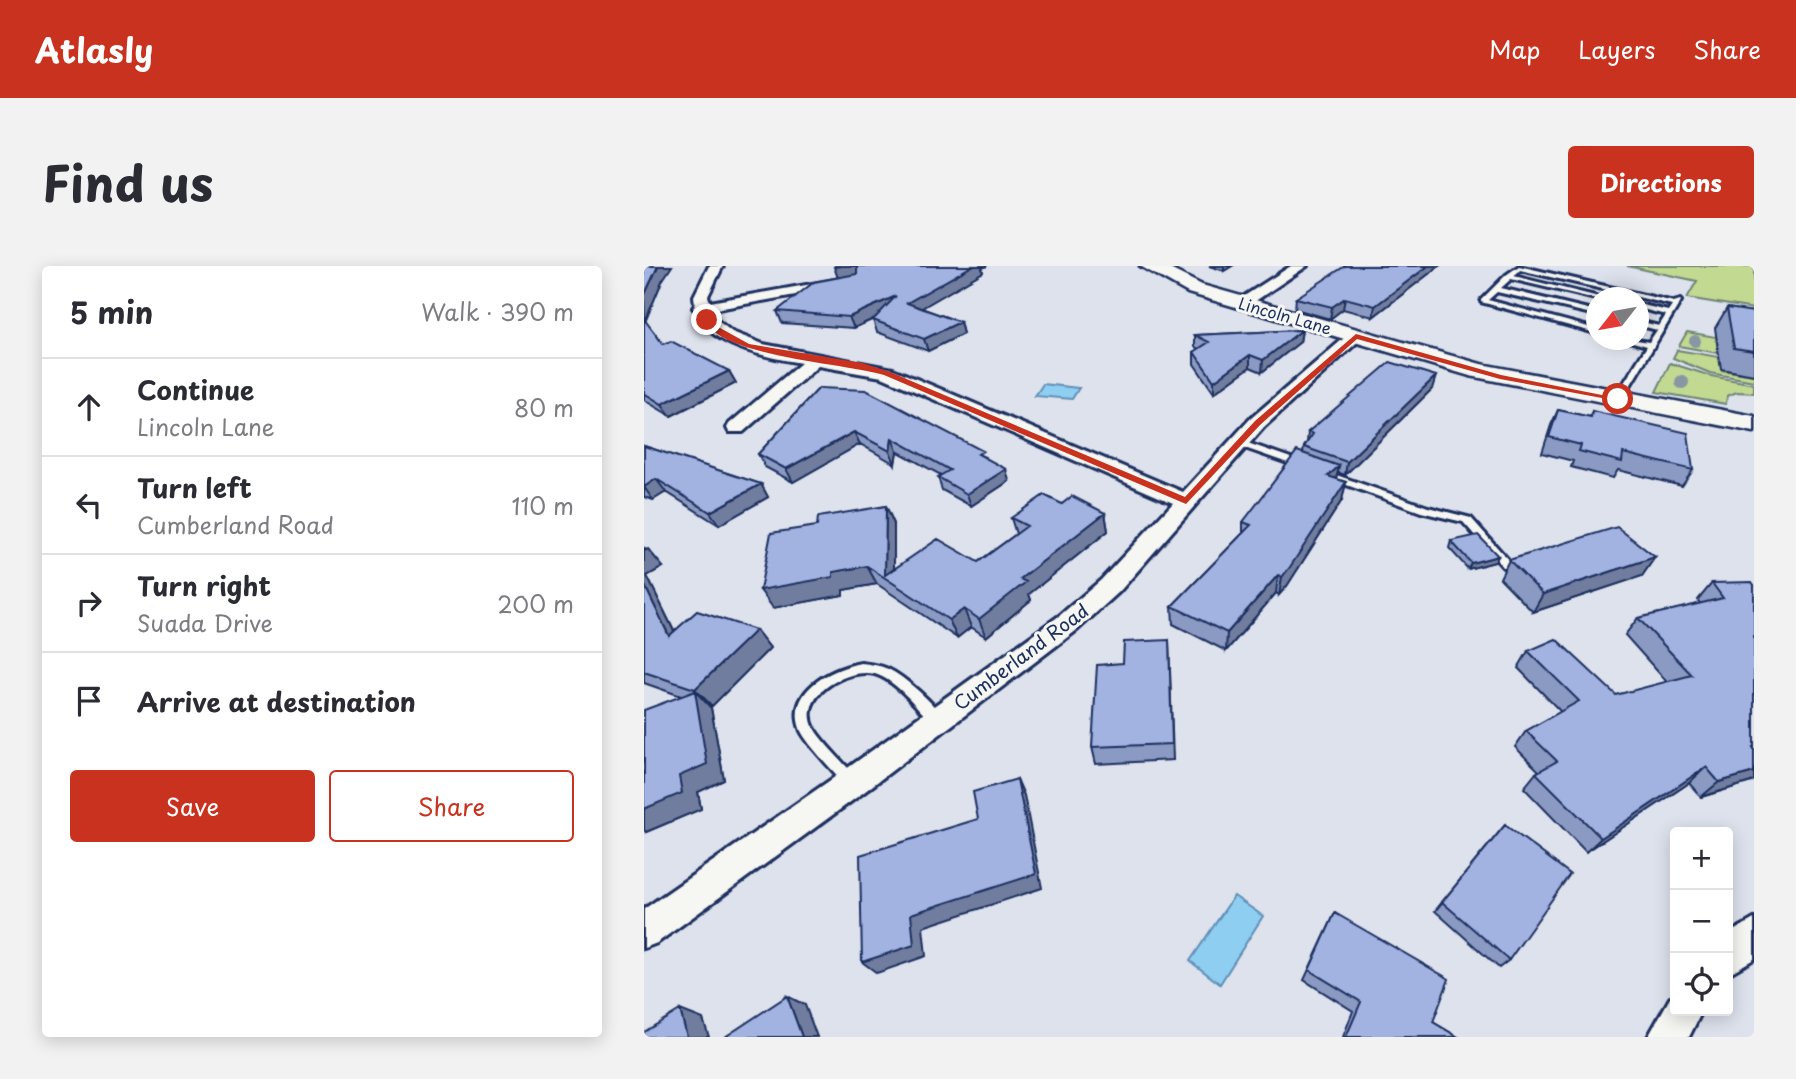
<!DOCTYPE html>
<html lang="en">
<head>
<meta charset="utf-8">
<style>
  body { margin:0; font-family:"Playpen Sans",sans-serif; background:#f2f2f3; color:#2b2b33 }
  .controls { position:absolute; right:21px; bottom:21px; display:grid; overflow:hidden; border-radius:7px; box-shadow:0 4px 18px #0003 }
  .controls button { width:63px; height:63px; display:grid; place-items:center; padding:0; border:0; border-bottom:2px solid #e1e1e2; background:#fff; color:#2b2b33; font:35px sans-serif }
  .compass { position:absolute; left:942px; top:21px; width:63px; height:63px; border-radius:50%; background:#fff; box-shadow:0 4px 18px #0003; rotate:239deg }
  .stop { position:absolute; width:21px; height:21px; margin:-16px; border:5px solid #c8321e; border-radius:50%; background:#fff }
  .stop.end { background:#c8321e; border-color:#fff; box-shadow:0 2px 7px #0008 }
  .list { margin:0; padding:0; list-style:none }
  h2 { display:flex; justify-content:space-between; align-items:center; height:91px; margin:0; padding:0 28px; font-size:30px }
  h2 small { font-size:23px; font-weight:400; color:#7c7c81 }
  .list li { display:grid; grid-template-columns:46px 1fr auto; gap:21px; align-items:center; box-sizing:border-box; height:98px; padding:0 28px; border-top:2px solid #e1e1e2 }
  .list b { display:block; font-size:26px; white-space:nowrap }
  .list p { margin:0; font-size:23px; white-space:nowrap; color:#7c7c81 }
  .list em { font-size:23px; font-style:normal; color:#7c7c81 }
  .actions { display:flex; gap:14px; padding:21px 28px }
  .actions a { flex:1; padding:16px 0; border:2px solid #c8321e; border-radius:7px; text-align:center; font-size:24px; color:#c8321e }
  .actions .main { background:#c8321e; color:#fff }
  .icon { flex:none; width:38px; height:38px; fill:none; stroke:currentColor; stroke-width:2; stroke-linecap:round; stroke-linejoin:round }
  .map { position:relative; flex:none; width:1110px; height:771px; overflow:hidden; border-radius:7px }
  header { display:flex; align-items:center; gap:42px; box-sizing:border-box; height:98px; padding:0 35px; background:#c8321e; color:#fff }
  header strong { font-size:33px }
  nav { display:flex; gap:38px; margin-inline-start:auto; font-size:24px }
  .intro { display:flex; align-items:center; justify-content:space-between; box-sizing:border-box; height:168px; padding:0 42px }
  h1 { margin:0; font-size:49px }
  .button { padding:18px 32px; border-radius:7px; background:#c8321e; color:#fff; font-size:24px; font-weight:700 }
  main { display:flex; gap:42px; padding:0 42px }
  aside { flex:1; background:#fff; border-radius:7px; box-shadow:0 4px 18px #0003 }
  .map>svg:first-child { display:block }
  .green { fill:#c1d990; stroke:#6e8477; stroke-width:2 }
  .water { fill:#8ecef0; stroke:#608eb6; stroke-width:2 }
  .lines { fill:none; stroke-linecap:round; stroke-linejoin:round }
  .lane-casing { stroke:#1b2f5e; stroke-width:6 }
  .street-casing { stroke:#1b2f5e; stroke-width:6 }
  .secondary-casing { stroke:#1b2f5e; stroke-width:5 }
  .lane { fill:#f6f6f2; fill-rule:evenodd }
  .street { fill:#f6f6f2; fill-rule:evenodd }
  .secondary { fill:#f6f6f2; fill-rule:evenodd }
  .tree { fill:#8997a5 }
  .wall { fill:#8b9ac2; stroke:#1b2f5e; stroke-width:2 }
  .shaded-wall { fill:#717d9e; stroke:#1b2f5e; stroke-width:2 }
  .building { fill:#a2b3e2; stroke:#1b2f5e; stroke-width:2 }
  .route { fill:#c8321e }
  .labels { text-anchor:middle; stroke-width:6; stroke-linejoin:round; paint-order:stroke }
  .far-street-label { font-size:16px; fill:#1b2f5e; stroke:#f6f6f2 }
  .street-label { font-size:19px; fill:#1b2f5e; stroke:#f6f6f2 }
</style>
</head>
<body>
<header>
<strong>Atlasly</strong>
<nav><a>Map</a><a>Layers</a><a>Share</a></nav>
</header>
<div class="intro"><h1>Find us</h1><a class="button">Directions</a></div>
<main>
<aside>
<h2>5 min<small>Walk · 390 m</small></h2>
<ul class="list">
<li><svg class="icon" aria-label="ahead" viewBox="0 0 24 24"><path d="M12 20V5M6 11l6-6 6 6"/></svg><div><b>Continue</b><p>Lincoln Lane</p></div><em>80 m</em></li>
<li><svg class="icon" aria-label="left" viewBox="0 0 24 24"><path d="M17 20v-9H6M10 6l-5 5 5 5"/></svg><div><b>Turn left</b><p>Cumberland Road</p></div><em>110 m</em></li>
<li><svg class="icon" aria-label="right" viewBox="0 0 24 24"><path d="M7 20v-9h11M14 6l5 5-5 5"/></svg><div><b>Turn right</b><p>Suada Drive</p></div><em>200 m</em></li>
<li><svg class="icon" aria-label="arrive" viewBox="0 0 24 24"><path d="M6 21V4h12l-3 4 3 4H6"/></svg><div><b>Arrive at destination</b></div></li>
</ul>
<div class="actions"><a class="main">Save</a><a>Share</a></div>
</aside>
<div class="map">
<svg width="1110" height="771" viewBox="0 0 1110 771">
  <rect width="100%" height="100%" fill="#dde2ed"/>
  <filter id="ink" filterUnits="userSpaceOnUse"><feTurbulence type="fractalNoise" baseFrequency=".0143" numOctaves="2"/><feDisplacementMap in="SourceGraphic" scale="14" xChannelSelector="R" yChannelSelector="G"/><feConvolveMatrix kernelMatrix="1 2 1 2 8 2 1 2 1" color-interpolation-filters="sRGB"/></filter>
  <g filter="url(#ink)">
    <path class="green" d="M983 0H1110V43L1043 32 1053 15Z
      M1043 66 1072 71 1074 87 1035 80Z
      M1033 84 1075 91 1077 104 1110 109V115L1066 107 1029 92Z
      M1026 97 1067 110 1110 118V127L1093 126 1083 130 1082 138 1012 126Z"/>
    <path class="water" d="M399 118 434 122H435L428 133 391 130Z
      M590 630 619 650 576 718 546 695Z"/>
    <g class="lines">
      <defs>
        <path id="lane" d="M875 0 1030 36 1036 34 1037 35 977 135 970 133 1003 80 982 74H993L1005 76 1013 64 994 59V55L1015 60 1022 49 994 42V38L1024 45 1028 39 876 4 870 10 959 32H952V33L867 13 857 22 952 45V49L853 26 844 34 952 63V67L837 36V34L862 9Z
          M595 174 664 198 666 200 664 202H658L592 179 590 177Z
          M678 204 784 241 827 252 868 298 867 301H859L819 256 777 246 675 209 673 207Z
          M217 397C226 398 235 399 244 403 261 411 291 438 301 454L299 458 294 460 289 458C274 443 252 414 231 408 204 401 153 429 170 462 176 474 202 499 213 512L215 516 213 520 208 522 203 520C192 508 163 478 157 465 141 426 185 403 217 397Z"/>
        <path id="street" d="M65 0H79L64 30 66 36 196 13 203 17 196 21 68 44 69 51 88 66 119 78 249 103 539 226 606 153 706 67 712 65 720 70 620 161 475 326 433 364 220 526 13 677 0 682V643L198 506 415 350 457 314 529 237 238 111 174 100 99 166H85L83 162 85 158 157 97C124 91 78 83 56 55 52 50 53 46 49 42L51 39 50 30Z
          M647 0H663L604 40H594V34Z
          M1110 653V693L1084 708V668Z
          M1031 729V745H1058L1045 771H1004L1026 732Z"/>
        <path id="secondary" d="M496 0H520L558 19 837 98 1110 150V166L826 110 544 27Z"/>
      </defs>
      <use href="#lane" class="lane-casing"/>
      <use href="#street" class="street-casing"/>
      <use href="#secondary" class="secondary-casing"/>
      <use href="#lane" class="lane"/>
      <use href="#street" class="street"/>
      <use href="#secondary" class="secondary"/>
    </g>
    <g class="tree">
      <circle cx="1051" cy="75" r="6"/>
      <circle cx="1038" cy="116" r="7"/>
    </g>
    <path class="wall" d="M0 0 18 15 1 55 19 78 85 105 92 117 27 150 0 134Z
      M191 0H343L338 2 339 6 277 42 316 56 319 68 284 85 233 66 229 54 230 53 210 62 138 57 133 45 194 12Z
      M565 0H588L580 5Z
      M795 0 729 51 699 43 686 53 651 43 652 32Z
      M1083 42 1110 46V109L1077 103 1071 62Z
      M658 64 656 76 618 106 606 101 570 127 550 98V86L555 83 551 81V69Z
      M175 122 341 191 365 215 327 240 298 224 294 211 297 209 253 185 251 198 216 178 149 216 121 201 114 188Z
      M788 123 701 209 693 206 692 213 702 216 698 234 643 320 635 329 632 327 582 385 529 358 528 340 599 267V256L659 187 660 181 663 176 664 166Z
      M914 144 946 151 948 145 1049 204 1038 220 974 204 969 212 927 201 929 195 898 187 907 159Z
      M0 180 117 218 124 231 75 259 22 226 9 234 0 231Z
      M418 238 461 247 464 265 385 328 387 334 342 371 327 361 313 372 233 318 199 324V329L129 342 173 260 242 240 250 258V302L334 296 372 268 367 252Z
      M807 275 854 290 851 296 824 303 805 282Z
      M0 282 19 301 3 310 30 365 112 364 126 382 68 440 64 439 67 442 80 514 54 526 57 543 2 566 37 430 0 417Z
      M1011 291 998 310 889 346 856 312 865 294Z
      M1068 317 1110 319V514L1107 516 1057 531 1045 517 942 586 880 522 892 507 895 505 871 481 882 465 917 446 874 402 884 385 972 429 1023 416 981 369 994 352 1056 338 1054 334Z
      M525 374 529 494 452 498 448 481 479 397Z
      M861 559 865 694 855 702 791 645Z
      M691 647 789 756 814 771H699L709 745 660 714Z"/>
    <path class="shaded-wall" d="M14 0H28L18 15 1 56 0 30Z
      M198 0H213L217 9 194 12 190 1Z
      M328 0H343L338 2 339 6 266 49 263 37Z
      M580 0H588L580 5Z
      M784 0H795L729 51 731 40Z
      M252 30 255 41 210 62 205 51Z
      M701 32 699 43 686 53 688 41Z
      M316 56 319 68 284 85 280 73Z
      M658 64 656 76 618 106 619 94Z
      M606 89V101L570 127V115Z
      M85 105 92 117 27 150 18 138Z
      M792 110 788 123 701 209 703 196Z
      M210 166 216 178 149 216 142 203Z
      M248 172 253 185 251 198 246 185Z
      M695 200 691 218 684 210Z
      M362 203 365 215 327 240 323 228Z
      M12 213 22 226 9 234 0 221Z
      M702 216 698 234 643 320 635 329 638 311Z
      M117 218 124 231 75 259 66 246Z
      M242 240 250 258V317L241 309Z
      M461 247 464 265 385 328 387 334 342 371 335 353 376 313Z
      M4 283 19 301 3 310 41 388 25 370 0 318V285Z
      M854 290 851 296 824 303 827 297Z
      M1011 291 998 310 889 346 899 328Z
      M223 300 233 318 199 324V329L129 342 116 324 189 306Z
      M634 309 632 327 582 385 583 367Z
      M320 343 327 361 313 372 305 354Z
      M112 364 126 382 68 440 51 423Z
      M51 425 67 442 80 514 54 526 57 543 2 566 0 564V543Z
      M1062 501 1045 517 942 586 957 572Z
      M1110 506V514L1107 516 1057 531 1075 516Z
      M373 513 380 529 398 622 279 661 282 690 233 707 218 696 267 648Z
      M143 730 161 739 173 771H158Z
      M36 744 59 753 65 771H43Z"/>
    <path class="building" d="M0 0H14L0 30Z
      M213 0H328L263 37 316 56 280 73 229 54 252 30 205 51 133 45 170 16 213 8Z
      M701 0H784L731 40 701 32 688 41 652 32Z
      M1083 42 1110 46V85L1090 82Z
      M0 53 19 78 27 75 85 105 18 138 0 127Z
      M658 64 619 94 606 89 570 115 550 86 565 76 551 69Z
      M746 96 792 110 703 196 660 181 669 168 664 166Z
      M175 122 222 124 339 185 334 188 362 203 323 228 294 211 306 204 248 172 246 185 210 166 142 203 114 188Z
      M914 144 947 151 948 145 1044 167 1049 204 979 187 978 196 935 185 937 179 905 171Z
      M0 180 117 218 66 246 12 213 0 221Z
      M653 185 695 200 684 210 702 216 646 301 638 311 634 309 583 367 528 340 607 259 599 256Z
      M400 229 418 238 428 230 461 247 376 313 382 316 335 353 320 343 305 354 223 300 189 306V311L116 324 127 267 173 260 174 251 242 240 241 309 294 273 334 296 383 260 367 252Z
      M973 261 1011 291 899 328 865 294Z
      M834 269 854 290 827 297 807 275Z
      M1108 316 1110 319V481H1109L1110 483V506L1075 516 1062 501 957 572 892 507 913 495 882 465 935 435 884 385 912 373 972 429 1048 409 994 352 1079 332 1068 317Z
      M0 318 25 370 53 345 112 364 51 423 0 406Z
      M525 374 528 478 448 481 453 399 479 397 480 376Z
      M51 425 63 498 35 510 38 527 0 543V444Z
      M373 513 392 608 267 648 270 679 218 696 216 589 334 553 329 526Z
      M861 559 926 608 865 694 798 636Z
      M691 647 805 713 789 756 814 771H702L717 736 665 704Z
      M143 730 158 771H81Z
      M36 744 43 771H0V766Z"/>
  </g>
  <path class="route" d="M60 53 105 78 218 97 246 106 541 231 611 155 712 68 857 109 978 133 974 135 856 113 713 73 616 159 542 238 240 109C202 97 75 91 60 53Z"/>
  <g class="labels">
    <g class="far-street-label">
      <text transform="translate(641 50) rotate(16)" y="6">Lincoln Lane</text>
    </g>
    <g class="street-label">
      <text transform="translate(377 391) rotate(-37)" y="7">Cumberland Road</text>
    </g>
  </g>
</svg>
<div class="controls">
<button>+</button>
<button>−</button>
<button><svg class="icon" aria-label="locate" viewBox="0 0 24 24"><circle cx="12" cy="12" r="6"/><path d="M12 2v4M12 18v4M2 12h4M18 12h4"/></svg></button>
</div>
<svg class="compass" viewBox="-18 -18 36 36"><path d="M0-13l5 13h-10z" fill="#e53935"/><path d="M0 13l5-13h-10z" fill="#7c7c81"/></svg>
<div class="stop" style="left:974px;top:133px"></div>
<div class="stop end" style="left:63px;top:54px"></div>
</div>
</main>
</body>
</html>
